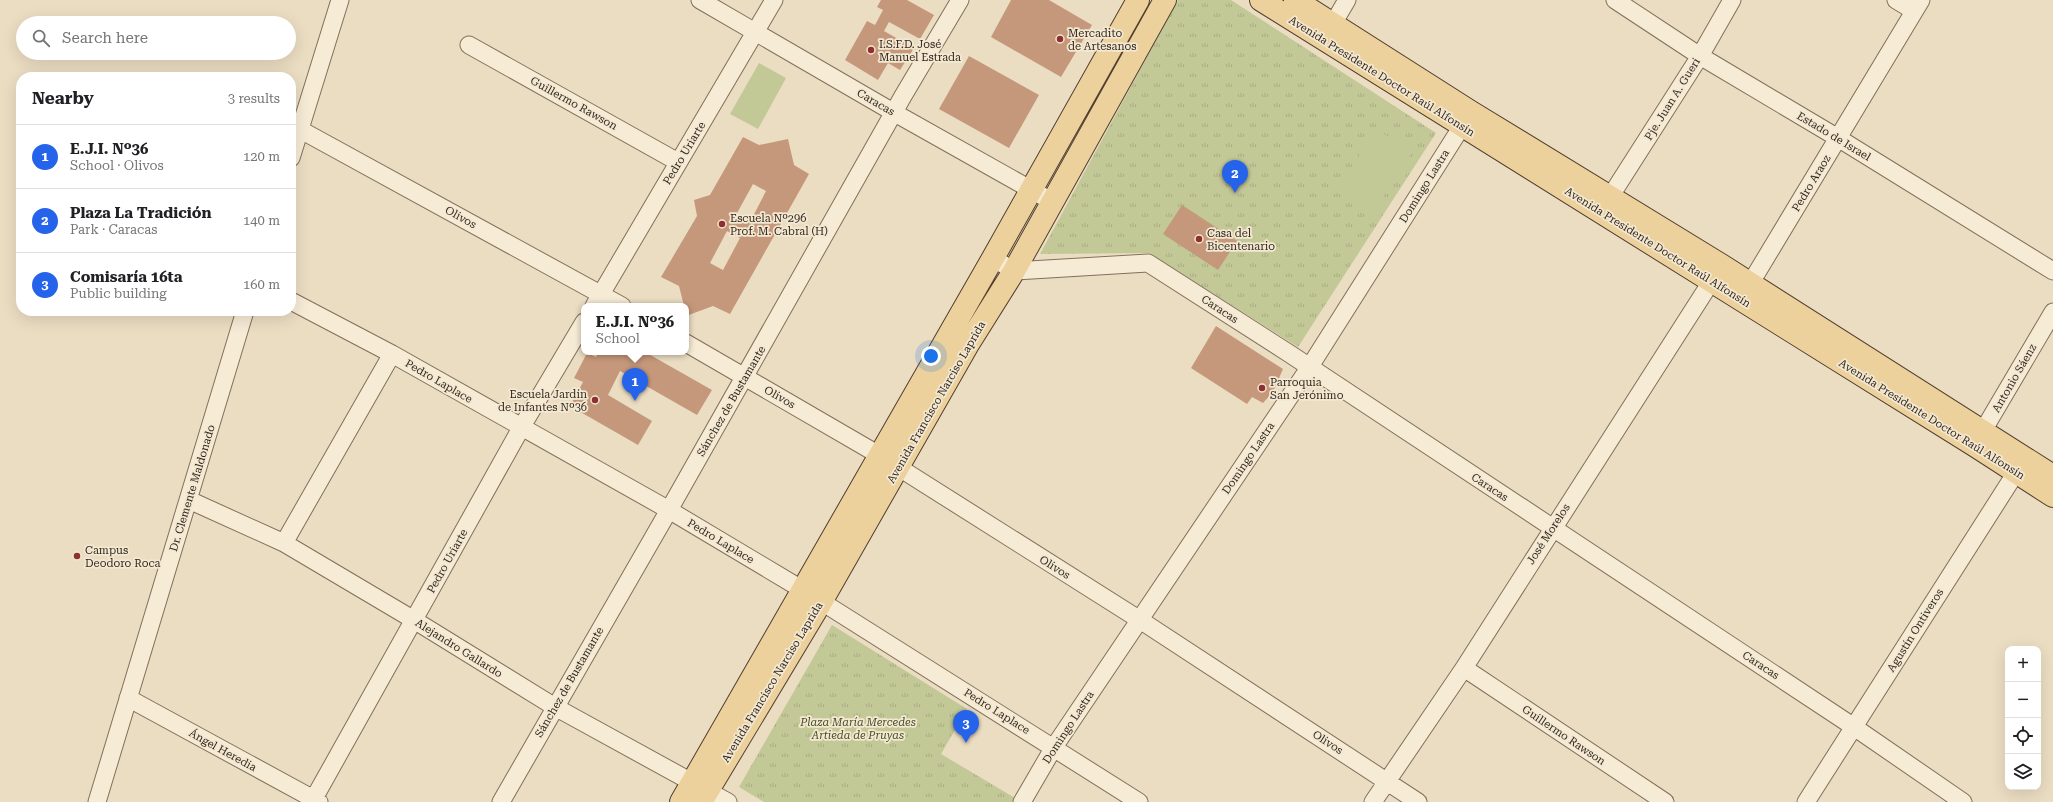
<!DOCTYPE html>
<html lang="en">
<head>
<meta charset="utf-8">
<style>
  body { margin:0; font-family:"Roboto Serif",serif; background:#f2f2f2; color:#202124 }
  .controls { position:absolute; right:12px; bottom:12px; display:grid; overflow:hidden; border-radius:8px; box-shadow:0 4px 16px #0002 }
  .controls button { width:36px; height:36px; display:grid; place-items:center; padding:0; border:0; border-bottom:1px solid #e0e0e0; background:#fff; color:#202124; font:20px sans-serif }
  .you { position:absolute; left:931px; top:356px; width:14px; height:14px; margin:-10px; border:3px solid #fff; border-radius:50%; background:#1a73e8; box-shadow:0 0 0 6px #1a73e833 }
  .badge { display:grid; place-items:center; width:26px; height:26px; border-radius:50%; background:#2563eb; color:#fff; font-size:13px; font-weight:700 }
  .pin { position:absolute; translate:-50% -33px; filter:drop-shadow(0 1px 2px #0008) }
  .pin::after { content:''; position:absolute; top:21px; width:14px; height:12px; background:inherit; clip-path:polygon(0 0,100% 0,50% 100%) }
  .popup { position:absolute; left:581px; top:303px; width:108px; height:52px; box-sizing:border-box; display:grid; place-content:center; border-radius:8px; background:#fff; filter:drop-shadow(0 1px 3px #0005); font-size:13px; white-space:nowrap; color:#757577 }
  .popup b { font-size:15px; color:#202124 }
  .popup::after { content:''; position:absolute; left:50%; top:100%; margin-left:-8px; border:8px solid transparent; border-top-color:#fff }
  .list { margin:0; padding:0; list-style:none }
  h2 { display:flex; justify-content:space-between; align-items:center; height:52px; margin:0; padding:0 16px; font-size:17px }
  h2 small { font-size:13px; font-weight:400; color:#757577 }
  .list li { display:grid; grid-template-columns:26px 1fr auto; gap:12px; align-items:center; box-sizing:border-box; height:64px; padding:0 16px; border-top:1px solid #e0e0e0 }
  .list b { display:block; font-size:15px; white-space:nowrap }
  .list p { margin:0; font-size:13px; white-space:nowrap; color:#757577 }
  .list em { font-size:13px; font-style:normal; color:#757577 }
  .icon { flex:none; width:22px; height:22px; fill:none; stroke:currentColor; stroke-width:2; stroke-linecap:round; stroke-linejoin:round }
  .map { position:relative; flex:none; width:2053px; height:802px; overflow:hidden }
  .search { position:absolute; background:#fff; box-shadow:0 4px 16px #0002; left:16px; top:16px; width:280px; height:44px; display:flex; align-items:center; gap:10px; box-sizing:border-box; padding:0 14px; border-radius:22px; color:#757577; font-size:15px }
  .panel { position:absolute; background:#fff; box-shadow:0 4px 16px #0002; left:16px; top:72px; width:280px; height:244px; border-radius:16px }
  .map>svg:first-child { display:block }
  .grass { fill:url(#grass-tufts) }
  .garden { fill:#c3c897 }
  .building { fill:#c6987b; fill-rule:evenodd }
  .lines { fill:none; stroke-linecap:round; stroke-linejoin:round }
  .minor-casing { stroke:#836f5b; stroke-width:19 }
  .major-casing { stroke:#513e2f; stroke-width:24 }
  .minor { stroke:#f6ebd5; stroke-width:17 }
  .major { stroke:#ecd19c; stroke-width:22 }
  .poi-dot { fill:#8e2f32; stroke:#f3e8d1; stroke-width:1.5 }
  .labels { text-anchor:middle; stroke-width:3.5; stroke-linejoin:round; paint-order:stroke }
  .poi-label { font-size:11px; fill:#34281e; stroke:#f3e8d1; text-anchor:start }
  .street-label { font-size:11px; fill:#34281e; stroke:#f3e8d1 }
  .park-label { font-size:11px; font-style:italic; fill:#464f26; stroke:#f3e8d1 }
</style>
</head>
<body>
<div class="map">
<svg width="2053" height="802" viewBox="0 0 2053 802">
  <defs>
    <pattern id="grass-tufts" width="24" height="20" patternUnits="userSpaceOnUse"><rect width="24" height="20" fill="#c3c897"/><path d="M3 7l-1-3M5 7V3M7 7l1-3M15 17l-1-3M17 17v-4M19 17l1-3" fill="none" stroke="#a8ac82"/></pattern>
  </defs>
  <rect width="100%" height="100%" fill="#ebddc2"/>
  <path class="grass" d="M1178 0H1231L1436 133 1298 347 1148 253 1040 254Z
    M832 625 967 709 941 754 1015 798 1012 802H764L739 787Z"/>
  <path class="garden" d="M759 63 786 78 758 129 730 114Z
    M1376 129 1412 152 1373 213 1337 190Z"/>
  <path class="building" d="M881 0H907L934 15 920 39 889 22 884 31 914 48 900 70 888 63 878 80 845 60 867 21 875 25 883 10 877 7Z
    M1011 0H1049L1092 25 1061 77 991 37Z
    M969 56 1039 95 1009 148 939 109Z
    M743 137 759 145 788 139 794 165 809 174 730 314 713 306 686 316V306H684L679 286 661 277 697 216 694 200 710 195ZM753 184 766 191 750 222 736 215ZM727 231 740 238 723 270 710 263Z
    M1182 205 1237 241 1218 270 1163 234Z
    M1216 326 1283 369 1273 392 1263 403 1252 397 1247 404 1191 368Z
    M599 352H645L712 390 697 415 620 371 608 395 652 421 638 445 570 406 583 382 574 378 587 353 596 357Z"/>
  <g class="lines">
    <defs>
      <path id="minor" d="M700 0 893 112 1053 202
        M1615 0 1700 56 1838 138 2053 271
        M1896 0 1914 11
        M1327 34 1347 0
        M469 45 678 162
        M299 129 622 306
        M291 158 340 0
        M1610 197 1700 56 1732 0
        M993 258 1014 271 1148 263 1290 354 1854 727 1963 802
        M1750 284 1921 0
        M291 301 392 354 669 510 803 590 1139 802
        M594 306 774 0
        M686 343 879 455 1140 620 1418 802
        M1977 441 2053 312
        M189 500 284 543 414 620 555 707 728 802
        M284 543 392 354
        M1464 668 1665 802
        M128 698 319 802
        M97 802 245 311
        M312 802 521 428 584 322
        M501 802 669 510 903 96 960 0
        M1022 802 1054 747 1309 368 1469 115
        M1373 802 1464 668 1718 271
        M1806 802 2022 463"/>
      <path id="major" d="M1261 0 1974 445 2053 496
        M1295 0 1471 112 1721 265 2053 476
        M681 802 993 258 1138 0
        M701 802 821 602 967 346 1014 271 1165 0"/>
    </defs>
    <use href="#minor" class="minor-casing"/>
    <use href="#major" class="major-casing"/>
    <use href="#minor" class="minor"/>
    <use href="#major" class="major"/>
  </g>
  <g class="poi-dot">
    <circle cx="1060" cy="39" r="4"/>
    <circle cx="871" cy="50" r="4"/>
    <circle cx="722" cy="224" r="4"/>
    <circle cx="1199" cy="239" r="4"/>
    <circle cx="1262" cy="388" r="4"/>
    <circle cx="595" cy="400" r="4"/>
    <circle cx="77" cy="556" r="4"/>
  </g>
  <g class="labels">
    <g class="poi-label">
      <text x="1068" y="37">Mercadito<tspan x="1068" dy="13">de Artesanos</tspan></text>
      <text x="879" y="48">I.S.F.D. José<tspan x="879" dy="13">Manuel Estrada</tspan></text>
      <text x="730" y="222">Escuela Nº296<tspan x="730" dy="13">Prof. M. Cabral (H)</tspan></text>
      <text x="1207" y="237">Casa del<tspan x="1207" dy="13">Bicentenario</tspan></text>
      <text x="1270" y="386">Parroquia<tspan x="1270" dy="13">San Jerónimo</tspan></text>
      <text x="587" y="398" text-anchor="end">Escuela Jardín<tspan x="587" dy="13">de Infantes Nº36</tspan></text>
      <text x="85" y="554">Campus<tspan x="85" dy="13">Deodoro Roca</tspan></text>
    </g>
    <g class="street-label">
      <text transform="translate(1382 76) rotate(32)" y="4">Avenida Presidente Doctor Raúl Alfonsín</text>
      <text transform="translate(1672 99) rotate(-58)" y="4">Pje. Juan A. Gueri</text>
      <text transform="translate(876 102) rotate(30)" y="4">Caracas</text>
      <text transform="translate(574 103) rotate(29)" y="4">Guillermo Rawson</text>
      <text transform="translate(1834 136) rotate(31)" y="4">Estado de Israel</text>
      <text transform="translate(684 153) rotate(-59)" y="4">Pedro Uriarte</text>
      <text transform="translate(1811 183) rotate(-59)" y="4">Pedro Araoz</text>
      <text transform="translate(1424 186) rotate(-58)" y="4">Domingo Lastra</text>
      <text transform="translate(461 217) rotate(29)" y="4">Olivos</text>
      <text transform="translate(1658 247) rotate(32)" y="4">Avenida Presidente Doctor Raúl Alfonsín</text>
      <text transform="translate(1220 309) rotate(33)" y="4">Caracas</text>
      <text transform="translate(2014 378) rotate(-60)" y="4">Antonio Sáenz</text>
      <text transform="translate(439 381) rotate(30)" y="4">Pedro Laplace</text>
      <text transform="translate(780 397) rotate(30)" y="4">Olivos</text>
      <text transform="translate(731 401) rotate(-60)" y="4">Sánchez de Bustamante</text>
      <text transform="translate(936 402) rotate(-60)" y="4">Avenida Francisco Narciso Laprida</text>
      <text transform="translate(1932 419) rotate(32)" y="4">Avenida Presidente Doctor Raúl Alfonsín</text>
      <text transform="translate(1248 458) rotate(-56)" y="4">Domingo Lastra</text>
      <text transform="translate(1490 487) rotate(33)" y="4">Caracas</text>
      <text transform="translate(192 488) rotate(-73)" y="4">Dr. Clemente Maldonado</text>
      <text transform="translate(1548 534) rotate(-57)" y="4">José Morelos</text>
      <text transform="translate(721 541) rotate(31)" y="4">Pedro Laplace</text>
      <text transform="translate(447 561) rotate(-61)" y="4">Pedro Uriarte</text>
      <text transform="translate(1055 567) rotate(32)" y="4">Olivos</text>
      <text transform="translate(1915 630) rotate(-58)" y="4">Agustín Ontiveros</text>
      <text transform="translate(459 648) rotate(32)" y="4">Alejandro Gallardo</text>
      <text transform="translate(1761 665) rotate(33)" y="4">Caracas</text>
      <text transform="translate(569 682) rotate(-60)" y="4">Sánchez de Bustamante</text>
      <text transform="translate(772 682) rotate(-59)" y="4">Avenida Francisco Narciso Laprida</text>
      <text transform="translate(997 711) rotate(32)" y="4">Pedro Laplace</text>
      <text transform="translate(1068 727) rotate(-57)" y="4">Domingo Lastra</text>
      <text transform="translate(1564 735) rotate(34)" y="4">Guillermo Rawson</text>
      <text transform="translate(1328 742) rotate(33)" y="4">Olivos</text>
      <text transform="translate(223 750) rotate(29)" y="4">Ángel Heredia</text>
    </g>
    <g class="park-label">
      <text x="858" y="726">Plaza María Mercedes<tspan x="858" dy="13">Artieda de Pruyas</tspan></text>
    </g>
  </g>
</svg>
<div class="controls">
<button>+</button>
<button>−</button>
<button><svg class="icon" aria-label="locate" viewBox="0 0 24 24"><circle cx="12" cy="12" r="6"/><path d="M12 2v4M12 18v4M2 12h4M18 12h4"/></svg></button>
<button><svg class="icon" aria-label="layers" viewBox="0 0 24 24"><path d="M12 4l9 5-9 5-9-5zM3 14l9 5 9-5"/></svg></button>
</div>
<div class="you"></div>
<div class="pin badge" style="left:635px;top:401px">1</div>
<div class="popup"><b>E.J.I. Nº36</b>School</div>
<div class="pin badge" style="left:1235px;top:193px">2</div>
<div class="pin badge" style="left:966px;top:743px">3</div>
<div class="search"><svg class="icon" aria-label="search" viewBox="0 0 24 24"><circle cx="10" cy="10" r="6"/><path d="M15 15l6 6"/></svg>Search here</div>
<section class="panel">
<h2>Nearby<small>3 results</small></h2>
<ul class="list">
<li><span class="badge">1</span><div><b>E.J.I. Nº36</b><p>School · Olivos</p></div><em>120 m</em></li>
<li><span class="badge">2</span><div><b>Plaza La Tradición</b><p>Park · Caracas</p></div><em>140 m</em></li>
<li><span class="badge">3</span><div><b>Comisaría 16ta</b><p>Public building</p></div><em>160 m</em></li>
</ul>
</section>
</div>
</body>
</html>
